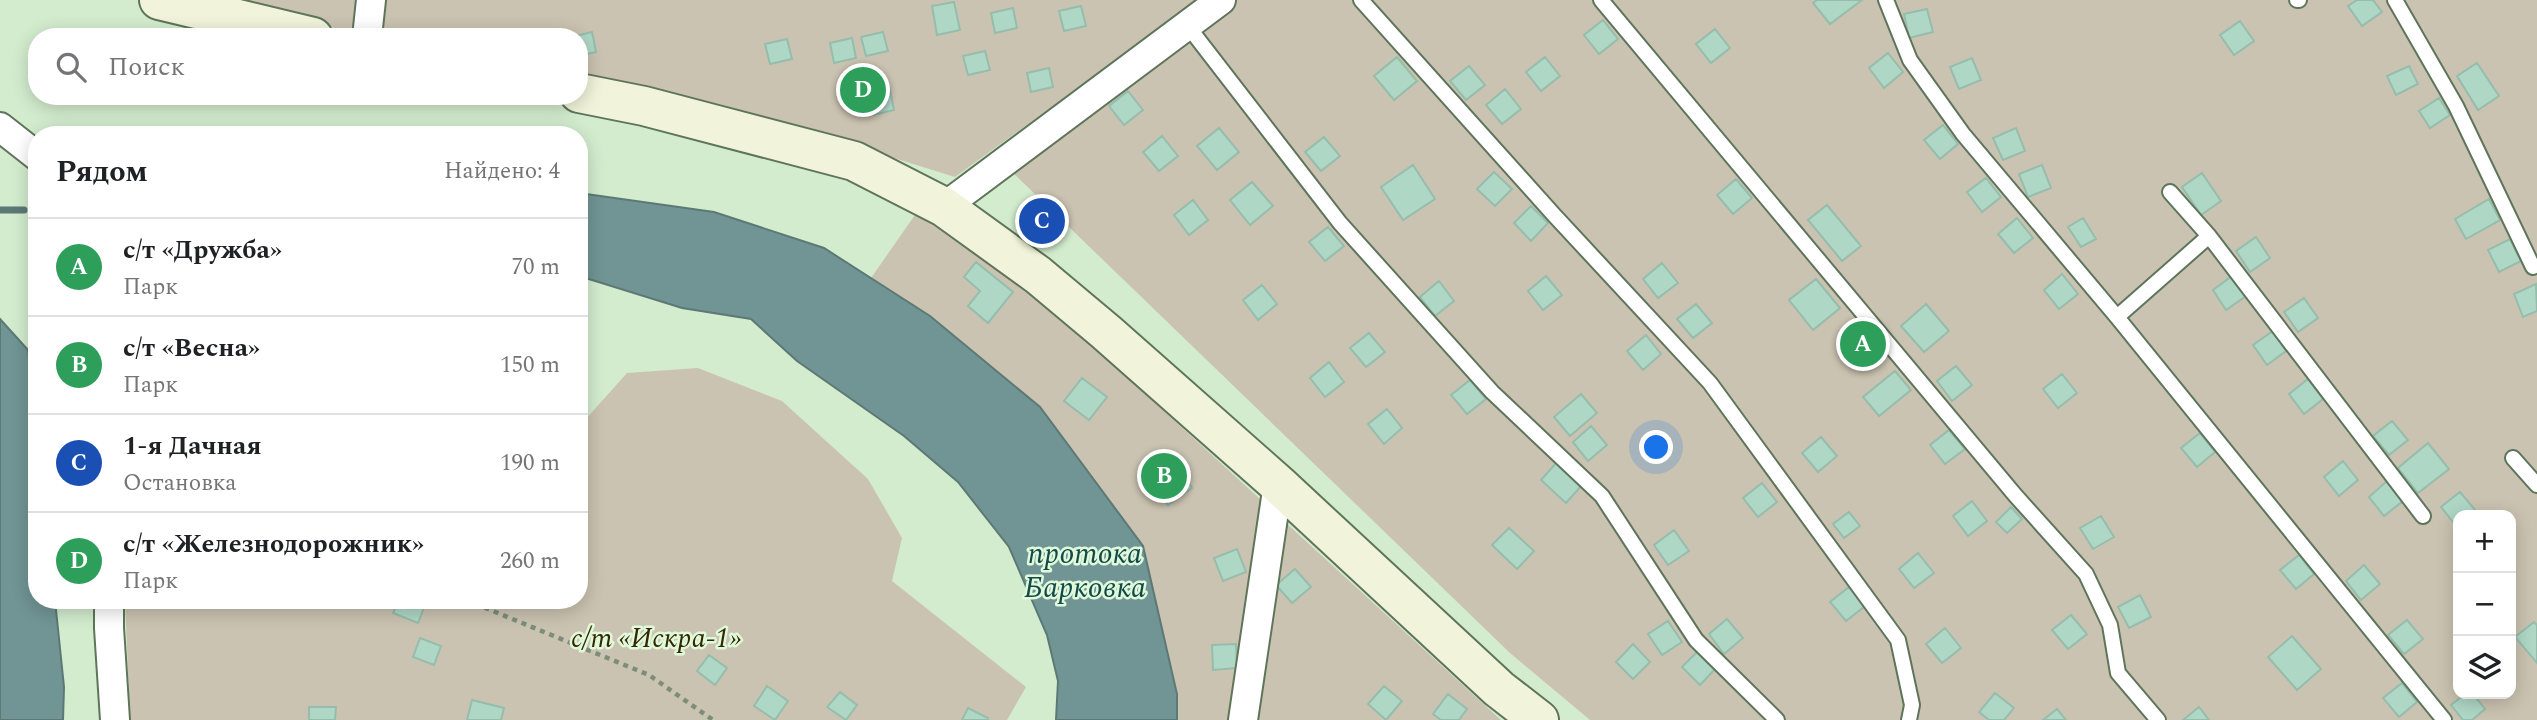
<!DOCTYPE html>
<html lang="ru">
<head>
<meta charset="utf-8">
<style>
  body { margin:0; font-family:Spectral,serif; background:#f2f2f2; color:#202124 }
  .controls { position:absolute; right:21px; bottom:21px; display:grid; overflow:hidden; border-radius:14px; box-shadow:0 4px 18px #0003 }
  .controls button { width:63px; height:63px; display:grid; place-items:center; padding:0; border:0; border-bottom:2px solid #e0e0e0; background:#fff; color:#202124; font:35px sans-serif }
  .you { position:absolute; left:1657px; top:448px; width:24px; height:24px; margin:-18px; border:5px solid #fff; border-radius:50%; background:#1a73e8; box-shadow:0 0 0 10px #1a73e833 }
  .badge { display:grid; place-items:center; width:46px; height:46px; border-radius:50%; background:#5569df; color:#fff; font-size:23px; font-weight:700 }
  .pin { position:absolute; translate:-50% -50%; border:4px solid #fff; box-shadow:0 2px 7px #0006 }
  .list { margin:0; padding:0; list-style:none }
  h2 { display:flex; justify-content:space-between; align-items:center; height:91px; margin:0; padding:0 28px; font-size:30px }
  h2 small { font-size:23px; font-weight:400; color:#757577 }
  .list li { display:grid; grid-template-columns:46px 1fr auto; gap:21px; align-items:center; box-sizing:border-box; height:98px; padding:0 28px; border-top:2px solid #e0e0e0 }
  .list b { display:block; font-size:26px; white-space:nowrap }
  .list p { margin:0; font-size:23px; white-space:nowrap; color:#757577 }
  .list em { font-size:23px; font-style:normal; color:#757577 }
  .icon { flex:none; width:38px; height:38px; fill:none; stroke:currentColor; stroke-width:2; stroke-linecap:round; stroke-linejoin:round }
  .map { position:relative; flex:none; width:2537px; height:720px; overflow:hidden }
  .search { position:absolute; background:#fff; box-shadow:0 4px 18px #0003; left:28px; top:28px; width:560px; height:77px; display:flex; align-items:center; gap:18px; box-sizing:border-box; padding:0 24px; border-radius:28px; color:#757577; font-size:26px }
  .panel { position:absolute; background:#fff; box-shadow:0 4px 18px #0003; left:28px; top:126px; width:560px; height:483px; border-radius:28px }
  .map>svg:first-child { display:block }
  .green { fill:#cbc3b1; fill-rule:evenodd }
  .water { fill:#709594; stroke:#5c7975; stroke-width:2 }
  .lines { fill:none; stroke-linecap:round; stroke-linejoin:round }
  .stream { stroke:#5c7975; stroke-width:7 }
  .building { fill:#afd7c6; stroke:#96bdac; stroke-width:2 }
  .service-casing { stroke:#5e755b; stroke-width:18 }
  .minor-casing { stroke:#5e755b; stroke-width:32 }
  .secondary-casing { stroke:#5e755b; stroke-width:42 }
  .path { stroke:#7c8e7a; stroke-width:4.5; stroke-dasharray:5 5; stroke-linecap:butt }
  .service { stroke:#fff; stroke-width:14 }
  .minor { stroke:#fff; stroke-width:28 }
  .secondary { stroke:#f1f4da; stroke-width:38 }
  .labels { text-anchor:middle; stroke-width:5; stroke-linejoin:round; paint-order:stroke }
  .park-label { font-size:28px; font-style:italic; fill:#342701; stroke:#e0f9db }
  .water-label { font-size:30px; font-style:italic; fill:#114a49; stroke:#e0f9db }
</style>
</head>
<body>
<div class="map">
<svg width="2537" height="720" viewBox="0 0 2537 720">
  <rect width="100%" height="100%" fill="#d3ecce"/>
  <path class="green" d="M219 0H359L356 33Z
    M384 0H1199L955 177 723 105 579 74V37H409L383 31Z
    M1234 0H2537V720H1590L1510 653 1012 172ZM2458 515H2511V694H2458Z
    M917 212 992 260 1069 324 1501 720H1177V694L1040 407 930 316 871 278Z
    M698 368 782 401 868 479 902 538 892 581 1026 687 1007 720H130L125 600H579V491L585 494 584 421 627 373Z"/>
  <path class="water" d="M579 193 714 212 824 248 930 316 1040 407 1143 546 1177 694V720H1056L1058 681 1047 635 1009 547 958 482 904 436 797 361 751 319 682 308 579 276Z
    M0 319 28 350 37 430V600H55L64 687 63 720H0Z"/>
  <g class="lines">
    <path class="stream" d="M0 210H24"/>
  </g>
  <path class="building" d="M1817 0H1862L1830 24 1813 3Z
    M2357 0H2373L2382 12 2362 26 2348 6Z
    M954 2 960 30 937 35 932 6Z
    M1081 6 1086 26 1064 31 1059 11Z
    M1013 8 1017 28 995 33 991 13Z
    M1927 9 1933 32 1909 38 1904 14Z
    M1603 20 1618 39 1599 54 1584 35Z
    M2240 21 2254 41 2234 55 2220 35Z
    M1715 29 1730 48 1711 63 1696 44Z
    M592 32 596 52 579 56V37H572Z
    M883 32 888 51 866 56 861 37Z
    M852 38 856 58 834 63 830 43Z
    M787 39 792 59 770 64 765 44Z
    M985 51 990 70 968 75 963 56Z
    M1888 53 1903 72 1884 88 1869 68Z
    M1397 57 1417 81 1394 100 1374 76Z
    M1545 57 1560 76 1541 91 1526 72Z
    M1972 58 1981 80 1959 89 1950 67Z
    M2477 63 2499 96 2478 110 2457 76Z
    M1469 66 1485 85 1466 100 1450 81Z
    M2409 66 2418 84 2396 95 2387 76Z
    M1049 68 1053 87 1031 92 1027 73Z
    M1505 89 1521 109 1502 124 1486 105Z
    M890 90 894 110 873 115 868 95Z
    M1128 91 1143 110 1124 125 1109 106Z
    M2439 98 2450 115 2430 128 2419 111Z
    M1943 125 1958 144 1940 159 1924 140Z
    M1219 128 1239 152 1217 170 1197 146Z
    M2016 128 2025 151 2003 160 1993 138Z
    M1162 136 1178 156 1159 171 1143 152Z
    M1324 137 1340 156 1321 171 1305 152Z
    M1413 165 1435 199 1403 220 1381 187Z
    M2042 165 2051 188 2028 197 2019 174Z
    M1494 172 1512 189 1495 206 1477 189Z
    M2202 173 2221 201 2201 215 2182 187Z
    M1986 178 2001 197 1982 212 1967 192Z
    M1736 179 1752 198 1733 214 1717 195Z
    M1252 182 1273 206 1250 225 1230 200Z
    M2489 199 2500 220 2466 239 2455 219Z
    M1193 200 1208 220 1189 235 1174 215Z
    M1827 205 1861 246 1842 261 1808 220Z
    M1531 206 1548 223 1531 241 1514 223Z
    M2017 218 2033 238 2014 253 1998 234Z
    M2083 218 2096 239 2081 247 2068 227Z
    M1328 227 1344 246 1325 261 1309 242Z
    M2256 237 2270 258 2250 272 2236 251Z
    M2510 239 2521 261 2499 272 2488 250Z
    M976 262 1013 292 988 323 968 306 980 291 964 277Z
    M1662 263 1678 283 1658 298 1643 279Z
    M2062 274 2078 294 2059 309 2044 290Z
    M1546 276 1562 295 1543 310 1528 291Z
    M2232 276 2246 296 2226 310 2213 290Z
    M1816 279 1840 308 1813 330 1789 300Z
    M1439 281 1454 301 1435 316 1420 297Z
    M2536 284 2537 311 2523 317 2514 294Z
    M1262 285 1277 304 1258 320 1243 300Z
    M2304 298 2318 318 2298 332 2284 312Z
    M1696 304 1712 323 1693 338 1677 319Z
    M1926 304 1949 331 1924 352 1901 326Z
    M2273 331 2286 351 2267 365 2253 345Z
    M1369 333 1385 352 1366 367 1350 348Z
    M1646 335 1661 354 1643 370 1627 351Z
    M1329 362 1344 382 1325 397 1310 378Z
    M1956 366 1972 385 1952 401 1937 381Z
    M1895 371 1911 390 1879 416 1863 397Z
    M2062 374 2077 393 2058 408 2043 389Z
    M1082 378 1107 397 1089 420 1064 401Z
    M2308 379 2323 399 2304 414 2289 394Z
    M1470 380 1486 399 1467 414 1451 395Z
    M1581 394 1597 413 1570 436 1554 417Z
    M1387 409 1402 428 1384 444 1368 424Z
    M2392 421 2408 440 2389 455 2373 436Z
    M1591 426 1607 445 1588 461 1573 442Z
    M1949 430 1965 449 1945 464 1930 445Z
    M2200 433 2215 452 2197 467 2181 448Z
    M1821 437 1837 456 1818 472 1802 453Z
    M2428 443 2449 469 2418 493 2398 468Z
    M2343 461 2358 480 2339 496 2324 477Z
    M1175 462 1192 488 1168 505 1150 479Z
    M1557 462 1582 485 1566 503 1541 480Z
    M2387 481 2403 501 2384 516 2369 497Z
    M1762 483 1777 502 1758 517 1743 498Z
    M2460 492 2476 511 2471 515H2458L2457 527 2441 507Z
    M1972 501 1987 521 1968 536 1953 516Z
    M2011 507 2022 519 2007 533 1996 522Z
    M1849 512 1860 526 1844 538 1833 524Z
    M2101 516 2114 537 2093 549 2080 528Z
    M1509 528 1534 551 1517 569 1492 545Z
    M1674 530 1689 551 1668 565 1654 545Z
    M1237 549 1246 572 1223 581 1214 558Z
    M1918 553 1934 573 1914 588 1899 569Z
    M2299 555 2314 574 2296 589 2280 570Z
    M2364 565 2380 584 2361 600 2346 581Z
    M1295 569 1311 587 1292 603 1276 585Z
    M1849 587 1865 606 1846 621 1830 602Z
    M2140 595 2151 617 2129 628 2118 607Z
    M399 600H427L418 623 393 613Z
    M2071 615 2087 634 2068 649 2052 630Z
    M1727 619 1743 638 1724 654 1709 634Z
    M2407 620 2423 639 2404 654 2388 635Z
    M1668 621 1682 642 1662 655 1648 634Z
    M2534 622 2537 625V663L2515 637Z
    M1945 628 1961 648 1942 663 1926 644Z
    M2292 636 2321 669 2297 690 2268 657Z
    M420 638 441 646 434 665 413 657Z
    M1236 644 1237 668 1213 670 1212 645Z
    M1633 644 1650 662 1633 679 1616 662Z
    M1699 650 1717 667 1700 685 1682 667Z
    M709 655 727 668 715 685 697 671Z
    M2402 683 2417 702 2399 717 2383 698Z
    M767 686 788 701 775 720 754 706Z
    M1384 686 1402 701 1386 720 1368 704Z
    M840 692 857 705 846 720 827 707Z
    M1995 693 2014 708 2004 720H1989L1979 712Z
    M1448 694 1467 709 1459 720H1441L1433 714Z
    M2465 694H2473L2485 709 2472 720H2463L2451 705Z
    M472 700 504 708 501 720H467Z
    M309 707H336L335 720H309Z
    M2199 707 2209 720H2183Z
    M968 708 988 718V720H962Z
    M2057 709 2066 720H2043Z"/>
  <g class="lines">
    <defs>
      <path id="service" d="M1361 0 1554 215 1710 383 1898 640 1912 705 1909 720
        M1601 0 2015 495 2086 574 2110 625 2118 673 2158 720
        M1886 0 1910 60 1963 134 2117 317 2444 720
        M2297 0H2299
        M2395 0 2456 106 2533 267
        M1187 25 1340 223 1492 392 1602 496 1696 640 1777 720
        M2170 192 2209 236 2423 516
        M2117 317 2209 236
        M2513 458 2537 485"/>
      <path id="minor" d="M367 37 371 0
        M0 127 37 156
        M944 207 1221 0
        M109 600V628L115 720
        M1243 720 1278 484"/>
      <path id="secondary" d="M159 0 313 37
        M579 93 644 106 854 161 944 207 1038 275 1106 332 1278 484 1499 689 1539 720"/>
    </defs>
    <use href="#service" class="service-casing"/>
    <use href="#minor" class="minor-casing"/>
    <use href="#secondary" class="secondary-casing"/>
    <path class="path" d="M466 600 649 675 713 720"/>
    <use href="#service" class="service"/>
    <use href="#minor" class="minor"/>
    <use href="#secondary" class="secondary"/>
  </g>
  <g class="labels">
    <g class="park-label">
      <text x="656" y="647">с/т «Искра-1»</text>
    </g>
    <g class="water-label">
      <text x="1085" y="563">протока<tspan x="1085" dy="34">Барковка</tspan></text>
    </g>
  </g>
</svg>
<div class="controls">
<button>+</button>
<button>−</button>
<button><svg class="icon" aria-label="layers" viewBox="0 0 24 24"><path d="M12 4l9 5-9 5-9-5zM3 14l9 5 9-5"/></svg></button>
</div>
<div class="you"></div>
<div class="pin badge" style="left:1863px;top:344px;background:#2e9e5b">A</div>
<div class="pin badge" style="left:1164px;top:476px;background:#2e9e5b">B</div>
<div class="pin badge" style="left:1042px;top:221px;background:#1a4fb4">C</div>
<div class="pin badge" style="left:863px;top:90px;background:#2e9e5b">D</div>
<div class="search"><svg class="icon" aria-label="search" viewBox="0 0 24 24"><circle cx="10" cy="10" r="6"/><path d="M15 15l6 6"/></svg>Поиск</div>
<section class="panel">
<h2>Рядом<small>Найдено: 4</small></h2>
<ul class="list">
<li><span class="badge" style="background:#2e9e5b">A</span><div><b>с/т «Дружба»</b><p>Парк</p></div><em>70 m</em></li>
<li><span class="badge" style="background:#2e9e5b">B</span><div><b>с/т «Весна»</b><p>Парк</p></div><em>150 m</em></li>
<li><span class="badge" style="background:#1a4fb4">C</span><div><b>1-я Дачная</b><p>Остановка</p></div><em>190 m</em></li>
<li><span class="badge" style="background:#2e9e5b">D</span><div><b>с/т «Железнодорожник»</b><p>Парк</p></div><em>260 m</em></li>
</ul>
</section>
</div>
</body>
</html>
